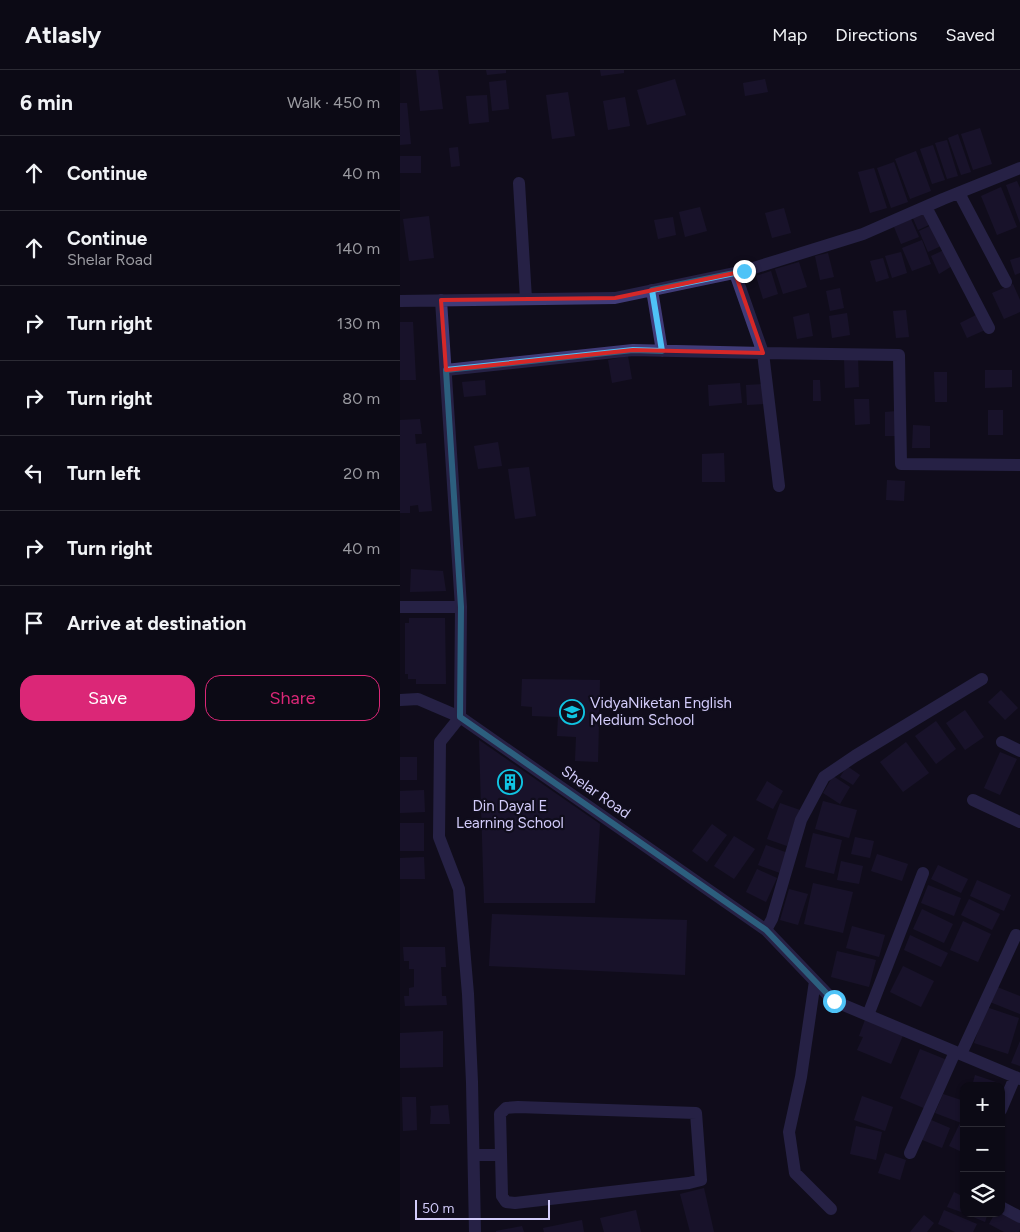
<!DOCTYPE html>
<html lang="en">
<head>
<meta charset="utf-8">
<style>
  body { margin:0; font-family:Figtree,sans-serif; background:#15131e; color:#f1f3f6 }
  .controls { position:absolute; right:15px; bottom:15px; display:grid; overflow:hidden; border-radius:10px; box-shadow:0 1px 4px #0004 }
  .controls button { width:45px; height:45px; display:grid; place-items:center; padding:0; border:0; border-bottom:1px solid #2c2b34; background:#0c0a15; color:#f1f3f6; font:25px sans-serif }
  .scale { position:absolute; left:15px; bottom:12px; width:135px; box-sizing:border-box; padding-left:5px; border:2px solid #d3ccfb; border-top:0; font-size:14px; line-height:18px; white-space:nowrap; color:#d3ccfb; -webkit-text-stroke:4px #100d1c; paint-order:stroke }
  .stop { position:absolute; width:15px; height:15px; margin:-11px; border:4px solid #4fc3f7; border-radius:50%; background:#fff }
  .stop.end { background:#4fc3f7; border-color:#fff; box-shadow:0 1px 5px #0008 }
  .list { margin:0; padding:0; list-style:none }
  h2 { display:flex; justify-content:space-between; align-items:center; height:65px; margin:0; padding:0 20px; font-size:21px }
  h2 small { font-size:16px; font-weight:400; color:#9a9aa0 }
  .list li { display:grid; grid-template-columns:32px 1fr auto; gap:15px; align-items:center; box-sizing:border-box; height:75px; padding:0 20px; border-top:1px solid #2c2b34 }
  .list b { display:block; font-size:19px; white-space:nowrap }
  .list p { margin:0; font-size:16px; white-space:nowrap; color:#9a9aa0 }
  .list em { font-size:16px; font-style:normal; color:#9a9aa0 }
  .actions { display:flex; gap:10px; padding:15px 20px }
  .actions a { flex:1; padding:11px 0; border:1px solid #db2777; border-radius:15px; text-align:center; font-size:18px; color:#db2777 }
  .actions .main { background:#db2777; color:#fff }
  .icon { flex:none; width:28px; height:28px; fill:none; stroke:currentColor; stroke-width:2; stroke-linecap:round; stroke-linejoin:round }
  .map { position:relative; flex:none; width:620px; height:1162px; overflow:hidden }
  header { display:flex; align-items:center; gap:30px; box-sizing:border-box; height:70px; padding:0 25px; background:#0c0a15; border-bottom:1px solid #2c2b34 }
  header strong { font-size:24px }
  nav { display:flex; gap:28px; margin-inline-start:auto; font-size:18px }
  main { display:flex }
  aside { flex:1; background:#0c0a15 }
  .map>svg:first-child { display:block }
  .building { fill:#231a3c }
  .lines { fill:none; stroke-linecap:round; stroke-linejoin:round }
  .minor { stroke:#403b78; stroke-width:12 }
  .route { stroke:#4fc3f7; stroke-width:6 }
  .marked { fill:none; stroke:#d62828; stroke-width:4; stroke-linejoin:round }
  .labels { text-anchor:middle; stroke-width:4.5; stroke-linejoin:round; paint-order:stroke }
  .poi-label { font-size:15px; fill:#d3ccfb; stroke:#100d1c; text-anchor:start }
  .street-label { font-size:15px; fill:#d3ccfb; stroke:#100d1c }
</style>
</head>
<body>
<header>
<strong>Atlasly</strong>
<nav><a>Map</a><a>Directions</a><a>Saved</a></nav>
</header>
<main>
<aside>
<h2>6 min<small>Walk · 450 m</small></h2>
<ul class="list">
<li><svg class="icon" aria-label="ahead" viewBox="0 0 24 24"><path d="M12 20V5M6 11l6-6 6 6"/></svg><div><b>Continue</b></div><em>40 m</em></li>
<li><svg class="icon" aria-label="ahead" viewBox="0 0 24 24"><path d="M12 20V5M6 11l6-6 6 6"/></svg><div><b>Continue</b><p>Shelar Road</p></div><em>140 m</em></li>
<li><svg class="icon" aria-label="right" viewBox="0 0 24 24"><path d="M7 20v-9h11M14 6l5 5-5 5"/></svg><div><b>Turn right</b></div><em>130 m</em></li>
<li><svg class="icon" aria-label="right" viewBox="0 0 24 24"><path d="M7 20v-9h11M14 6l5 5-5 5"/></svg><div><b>Turn right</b></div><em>80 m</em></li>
<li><svg class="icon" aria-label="left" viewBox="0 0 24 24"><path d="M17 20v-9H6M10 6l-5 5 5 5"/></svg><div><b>Turn left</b></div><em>20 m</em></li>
<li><svg class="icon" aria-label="right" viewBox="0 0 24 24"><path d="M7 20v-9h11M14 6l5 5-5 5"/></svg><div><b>Turn right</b></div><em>40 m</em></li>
<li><svg class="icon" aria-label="arrive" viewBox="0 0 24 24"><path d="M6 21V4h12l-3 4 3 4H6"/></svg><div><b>Arrive at destination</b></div></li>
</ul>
<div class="actions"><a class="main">Save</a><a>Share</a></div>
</aside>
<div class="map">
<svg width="620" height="1162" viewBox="0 0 620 1162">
  <rect width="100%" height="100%" fill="#100d1c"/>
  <path class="building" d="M16 0H38L43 39 20 41Z
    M86 0H106V3L87 5Z
    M200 0H224V3L201 6Z
    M275 9 286 45 247 55 237 20Z
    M365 9 368 22 345 26 343 13Z
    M106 10 109 39 92 41 89 12Z
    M168 22 175 66 152 69 146 25Z
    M87 25 89 52 69 54 66 26Z
    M225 27 230 56 208 60 203 31Z
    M0 33H7L11 74 0 75Z
    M580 58 592 94 573 100 561 64Z
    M558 64 571 102 561 105 548 68Z
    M547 70 558 106 547 109 535 73Z
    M533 75 545 110 532 114 520 79Z
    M58 77 60 96 51 97 49 78Z
    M516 81 531 121 510 129 495 89Z
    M0 86H21V103H0Z
    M494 92 508 132 491 138 477 98Z
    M474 98 487 138 470 143 458 102Z
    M617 111 620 118V153L606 115Z
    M601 117 617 157 597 165 581 126Z
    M300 137 307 161 285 167 279 142Z
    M384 138 391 163 372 168 365 143Z
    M526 141 531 154 518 160 512 146Z
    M29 146 34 188 9 191 3 149Z
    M273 147 276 165 258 169 254 150Z
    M511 149 519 167 501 174 494 157Z
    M532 155 541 176 528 182 519 161Z
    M522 170 531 194 512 201 502 178Z
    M544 180 552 196 539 204 531 186Z
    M501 182 507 203 492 208 485 186Z
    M428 183 434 207 420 210 415 186Z
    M620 187V203L615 205 610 190Z
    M483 188 489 208 476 212 470 191Z
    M399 192 407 217 383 224 375 199Z
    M371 201 378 224 363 229 356 206Z
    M613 214 620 230V242L604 249 592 223Z
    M440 218 444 238 430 241 426 221Z
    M506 240 509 267 496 268 493 241Z
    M409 243 413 266 397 269 393 247Z
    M447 243 450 265 432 268 429 246Z
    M578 244 585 260 567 268 560 253Z
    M0 252H13L16 310H0Z
    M228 286 232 309 212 313 208 290Z
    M444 288H458L459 317 445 318Z
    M585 300H612V317L585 318Z
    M534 302H547V332H535Z
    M85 310 86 325 64 327 62 312Z
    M413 310H420L421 331H413Z
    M340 313 342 333 309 336 308 315Z
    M364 314 366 334 347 335 346 315Z
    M454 329H469L470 354 455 355Z
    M588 340H603V365H588Z
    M497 341V366H485V342Z
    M20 349 22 364H15L16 374 26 373 32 441 19 442 18 435 10 436V443H0V350Z
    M513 355 530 356V378H512Z
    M98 372 102 396 78 399 74 376Z
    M324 383 325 412H302V384Z
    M129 397 136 446 115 449 108 399Z
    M487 410 505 411 504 431 486 430Z
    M11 499 43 501 46 521 10 522Z
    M9 548H45L46 614H16V609H8V604H5V553H9Z
    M122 609 200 610 198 692 175 691 176 667 157 666 158 647 132 646V637L121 636Z
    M601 620 618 638 605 650 588 632Z
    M565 640 584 667 565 680 546 653Z
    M536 651 556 679 536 694 515 666Z
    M79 670 200 754 195 833H84Z
    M506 672 529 703 503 722 480 692Z
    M600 682 617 689 600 725 584 718Z
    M0 687H17V710H0Z
    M447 696 460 705 453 715 440 707Z
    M433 706 450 717 440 734 423 723Z
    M367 711 383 721 373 739 356 730Z
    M24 720 25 742 0 743V721Z
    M423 731 457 740 449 768 415 759Z
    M380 733 400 740 387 776 367 769Z
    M0 753H24V781H0Z
    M312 754 327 765 307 792 292 781Z
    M413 763 442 770 434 804 405 797Z
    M334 766 355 779 334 809 314 796Z
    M455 767 474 771 470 788 451 784Z
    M366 775 388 783 380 803 358 795Z
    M477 784 508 794 502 811 471 801Z
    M24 787 25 809H0V788Z
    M441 791 463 796 459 814 437 810Z
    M538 795 568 809 561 823 531 809Z
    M357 799 377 808 366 832 346 822Z
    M577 810 611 825 604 841 570 826Z
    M413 813 453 822 443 863 404 854Z
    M528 815 561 828 554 846 521 833Z
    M389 819 408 824 398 855 380 850Z
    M569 829 600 844 592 860 561 845Z
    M522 839 553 854 544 873 513 859Z
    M92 844 287 850 285 905 89 896Z
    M563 851 591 864 578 892 550 880Z
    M452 856 485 865 479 887 446 878Z
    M510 865 548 883 541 897 504 880Z
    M3 877H45L46 897H41L42 926H46L47 935 5 936 4 926H9V918L14 917V899H9V891H4Z
    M437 881 476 890 469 917 431 907Z
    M503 896 534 911 521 937 490 922Z
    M597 917 620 926V944L590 932Z
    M586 937 619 948 608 984 574 973Z
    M466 947 504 963 491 994 457 980 463 967 459 966Z
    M43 961V997L0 998V963Z
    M620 971V996L611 993Z
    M520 979 547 990 526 1039 500 1028Z
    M575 1005 599 1013 598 1016H572Z
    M543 1024 564 1031V1054L535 1043Z
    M462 1026 493 1037 485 1061 454 1050Z
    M2 1027H16L17 1060 3 1061Z
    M48 1035 50 1054H30L31 1041 30 1036Z
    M529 1049 550 1058 542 1078 520 1069Z
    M560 1053 564 1055V1083L549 1076Z
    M456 1056 482 1062 476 1090 450 1084Z
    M485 1083 506 1090 500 1110 478 1103Z
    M304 1118 314 1162H290L280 1124Z
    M554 1122 564 1127V1143L547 1137Z
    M236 1140 241 1162H204L200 1148Z
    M544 1140 577 1154 573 1162H555L538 1154Z
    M564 1143H588L585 1152Z
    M595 1143H599L620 1153V1159L619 1162H604L589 1154Z
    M524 1145 534 1153 527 1162H510Z
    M182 1150 184 1162H144L143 1158Z
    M122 1156 124 1162H96V1161Z"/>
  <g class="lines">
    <path class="minor" d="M119 113 126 229
      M559 123 606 212
      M526 137 589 258
      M335 203 363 283 499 285 501 394 620 395
      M252 220 262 281
      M41 230 61 537 60 647 40 672 39 767 59 819 68 924 72 1012 75 1162
      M0 231 215 228 344 201 463 164 543 129 620 98
      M46 300 233 280 363 283 379 416
      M0 537H61
      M0 630 18 629 60 647 366 860 434 931 620 1009
      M602 672 620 681
      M573 730 620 752
      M366 860 372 849 401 750 424 707 455 686 582 609
      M415 911 401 1007 389 1062 395 1103 431 1139
      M468 945 523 803
      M561 984 616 865
      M601 1040 615 1007
      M510 1083 555 982
      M74 1085H101L100 1044 106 1038 118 1037 296 1043 301 1110 289 1113 115 1133 106 1132 102 1126 101 1085
      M601 1137 620 1147"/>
  </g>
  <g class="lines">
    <path class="route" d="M344 201 252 220 262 281 233 280 46 300 61 537 60 647 366 860 434 931"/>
  </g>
  <path d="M0 0H620V1162H0ZM335 203 363 283 233 280 46 300 41 230 215 228Z" fill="#100d1c" fill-opacity=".55" fill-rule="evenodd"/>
  <path class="marked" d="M335 203 363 283 233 280 46 300 41 230 215 228Z"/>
  <defs>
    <symbol id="school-ring" viewBox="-11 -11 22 22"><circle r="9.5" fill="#100d1c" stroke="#11c4e2" stroke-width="1.5"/><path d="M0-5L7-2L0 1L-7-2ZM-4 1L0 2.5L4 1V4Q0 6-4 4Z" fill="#11c4e2"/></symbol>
    <symbol id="building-ring" viewBox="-11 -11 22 22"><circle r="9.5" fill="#100d1c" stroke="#11c4e2" stroke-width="1.5"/><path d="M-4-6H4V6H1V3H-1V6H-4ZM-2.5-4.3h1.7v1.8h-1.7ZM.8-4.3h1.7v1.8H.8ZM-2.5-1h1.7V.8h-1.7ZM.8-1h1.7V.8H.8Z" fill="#11c4e2"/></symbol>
  </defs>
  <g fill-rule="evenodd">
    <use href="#school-ring" x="158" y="628" width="28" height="28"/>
    <use href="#building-ring" x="96" y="698" width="28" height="28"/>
  </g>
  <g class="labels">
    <g class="poi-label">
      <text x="190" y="638">VidyaNiketan English<tspan x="190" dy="17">Medium School</tspan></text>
      <text x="110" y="741" text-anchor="middle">Din Dayal E<tspan x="110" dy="17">Learning School</tspan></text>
    </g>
    <g class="street-label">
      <text transform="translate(196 722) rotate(35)" y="5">Shelar Road</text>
    </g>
  </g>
</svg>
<div class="controls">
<button>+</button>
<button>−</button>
<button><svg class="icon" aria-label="layers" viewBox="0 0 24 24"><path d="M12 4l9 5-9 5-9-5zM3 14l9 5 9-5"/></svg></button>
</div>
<div class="scale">50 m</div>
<div class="stop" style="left:434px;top:931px"></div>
<div class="stop end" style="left:344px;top:201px"></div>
</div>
</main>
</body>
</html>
